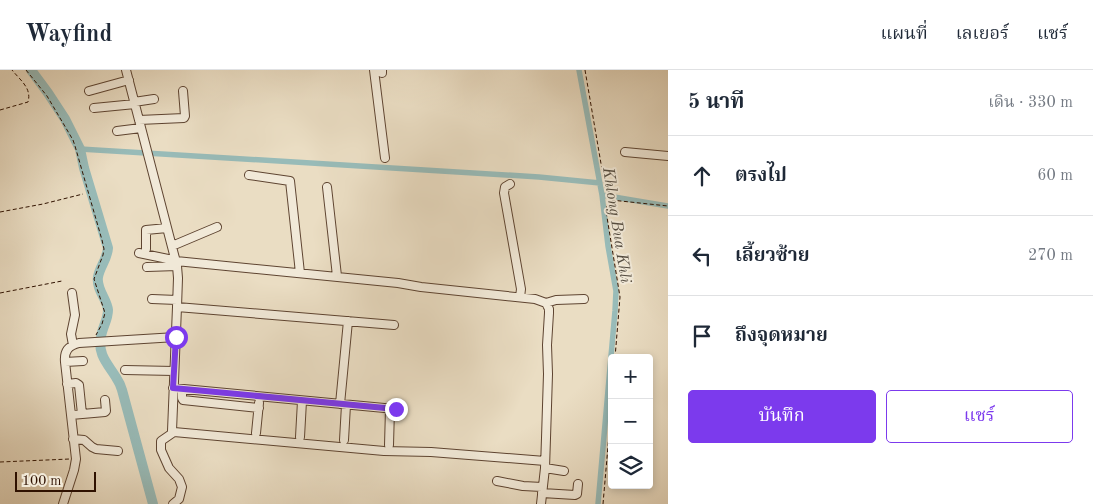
<!DOCTYPE html>
<html lang="th">
<head>
<meta charset="utf-8">
<style>
  body { margin:0; font-family:"Old Standard TT","Noto Serif Thai",serif; background:#f6f6f7; color:#1f2937 }
  .controls { position:absolute; right:15px; bottom:15px; display:grid; overflow:hidden; border-radius:5px; box-shadow:0 2px 8px #0003 }
  .controls button { width:45px; height:45px; display:grid; place-items:center; padding:0; border:0; border-bottom:1px solid #e0e1e3; background:#fff; color:#1f2937; font:25px sans-serif }
  .scale { position:absolute; left:15px; bottom:12px; width:81px; box-sizing:border-box; padding-left:5px; border:2px solid #2f1100; border-top:0; font-size:14px; line-height:18px; white-space:nowrap; color:#2f1100; -webkit-text-stroke:4px #f1e9d8; paint-order:stroke }
  .stop { position:absolute; width:15px; height:15px; margin:-11px; border:4px solid #7c3aed; border-radius:50%; background:#fff }
  .stop.end { background:#7c3aed; border-color:#fff; box-shadow:0 1px 5px #0008 }
  .list { margin:0; padding:0; list-style:none }
  h2 { display:flex; justify-content:space-between; align-items:center; height:65px; margin:0; padding:0 20px; font-size:21px }
  h2 small { font-size:16px; font-weight:400; color:#747a83 }
  .list li { display:grid; grid-template-columns:32px 1fr auto; gap:15px; align-items:center; box-sizing:border-box; height:80px; padding:0 20px; border-top:1px solid #e0e1e3 }
  .list b { display:block; font-size:19px; white-space:nowrap }
  .list em { font-size:16px; font-style:normal; color:#747a83 }
  .actions { display:flex; gap:10px; padding:15px 20px }
  .actions a { flex:1; padding:11px 0; border:1px solid #7c3aed; border-radius:5px; text-align:center; font-size:18px; color:#7c3aed }
  .actions .main { background:#7c3aed; color:#fff }
  .icon { flex:none; width:28px; height:28px; fill:none; stroke:currentColor; stroke-width:2; stroke-linecap:round; stroke-linejoin:round }
  .map { position:relative; flex:none; width:668px; height:434px; overflow:hidden }
  header { display:flex; align-items:center; gap:30px; box-sizing:border-box; height:70px; padding:0 25px; background:#fff; border-bottom:1px solid #e0e1e3 }
  header strong { font-size:24px }
  nav { display:flex; gap:28px; margin-inline-start:auto; font-size:18px }
  main { display:flex }
  aside { flex:1; background:#fff }
  .map>svg:first-child { display:block }
  .lines { fill:none; stroke-linecap:round; stroke-linejoin:round }
  .canal { stroke:#98bbb8; stroke-width:5.5 }
  .river { stroke:#98bbb8; stroke-width:10 }
  .minor-casing { stroke:#5e4431; stroke-width:10 }
  .path { stroke:#2f1100; stroke-width:1; stroke-dasharray:4 2.5; stroke-linecap:butt }
  .minor { stroke:#f1e9d8; stroke-width:8 }
  .route { stroke:#7c3aed; stroke-width:6 }
  .labels { text-anchor:middle; stroke-width:4; stroke-linejoin:round; paint-order:stroke }
  .water-label { font-size:16px; font-style:italic; fill:#544c40; stroke:#f1e9d8 }
</style>
</head>
<body>
<header>
<strong>Wayfind</strong>
<nav><a>แผนที่</a><a>เลเยอร์</a><a>แชร์</a></nav>
</header>
<main>
<div class="map">
<svg width="668" height="434" viewBox="0 0 668 434">
  <rect width="100%" height="100%" fill="#eaddc3"/>
  <filter id="stains"><feTurbulence type="fractalNoise" baseFrequency=".004" numOctaves="4"/><feColorMatrix values="0 0 0 0 .2 0 0 0 0 .09 0 0 0 0 .02 0 0 0 .5 -.17"/></filter>
  <radialGradient id="worn" r=".72"><stop offset=".6" stop-color="#630" stop-opacity="0"/><stop offset="1" stop-color="#630" stop-opacity=".3"/></radialGradient>
  <g class="lines">
    <path class="canal" d="M579 0 602 125 608 176 616 221 615 241 598 434
      M80 79 539 107 600 113
      M602 125 668 136"/>
    <path class="river" d="M31 0 48 23 65 49 80 79 84 98 108 178C107 190 100 196 98 207 96 219 107 229 108 240 108 250 102 258 101 267 97 285 109 295 117 309 119 312 121 316 122 320L153 434"/>
    <defs>
      <path id="minor" d="M126 0 177 196 178 208 177 237 172 361 174 362 384 381 431 382 545 391
        M374 0 385 88
        M382 0V3
        M89 21 129 10
        M134 32 154 29
        M94 38 135 34
        M139 50 184 48 185 46 183 21
        M117 61 141 58
        M625 82 668 86
        M249 105 290 111 300 203
        M510 114 505 117 504 123 521 219 520 227
        M327 117 337 206
        M172 176 217 157
        M146 179V160L167 158
        M139 183 168 189 175 188
        M176 191 398 213 421 217 535 229 546 233 549 239V243L547 275 548 304 546 368 545 398 541 434
        M147 197 177 196
        M72 223 75 245 71 264 73 275
        M152 229 177 230
        M546 233 556 230 584 229
        M177 237 394 255
        M65 292 83 291
        M125 300 174 301
        M67 314 76 313 79 315 82 344
        M173 318 395 339
        M182 319V328L183 330 259 338
        M340 334 348 251
        M71 345 105 342 106 341 105 330
        M256 363 259 333
        M300 367 302 331
        M73 369 84 370 92 377 96 379 118 381
        M344 370 346 335
        M389 375 390 339
        M545 398 564 401
        M497 411 523 416 542 417
        M542 423 575 425 577 424 578 414
        M63 434 74 400 76 389 65 292C64 281 68 276 79 273L176 267
        M173 434 179 429 182 417 179 409 169 398 161 380V371L174 362"/>
    </defs>
    <use href="#minor" class="minor-casing"/>
    <path class="path" d="M26 0 47 26 73 70 75 76 102 170 104 179 103 185 94 209 105 243 102 254 96 265
      M585 0 605 117 607 120 611 121V129
      M0 40 28 32C32 18 20 10 12 0
      M0 142 43 134 83 124
      M0 223 62 211
      M615 288 620 227 606 141 608 131H611V130L668 136
      M0 392 70 389
      M603 434 612 330"/>
    <use href="#minor" class="minor"/>
  </g>
  <g class="lines">
    <path class="route" d="M176 267 173 318 396 339"/>
  </g>
  <g class="labels">
    <g class="water-label">
      <text transform="translate(618 155) rotate(81)" y="6">Khlong Bua Khli</text>
    </g>
  </g>
  <rect width="100%" height="100%" filter="url(#stains)"/>
  <rect width="100%" height="100%" fill="url(#worn)"/>
</svg>
<div class="controls">
<button>+</button>
<button>−</button>
<button><svg class="icon" aria-label="layers" viewBox="0 0 24 24"><path d="M12 4l9 5-9 5-9-5zM3 14l9 5 9-5"/></svg></button>
</div>
<div class="scale">100 m</div>
<div class="stop" style="left:176px;top:267px"></div>
<div class="stop end" style="left:396px;top:339px"></div>
</div>
<aside>
<h2>5 นาที<small>เดิน · 330 m</small></h2>
<ul class="list">
<li><svg class="icon" aria-label="ahead" viewBox="0 0 24 24"><path d="M12 20V5M6 11l6-6 6 6"/></svg><div><b>ตรงไป</b></div><em>60 m</em></li>
<li><svg class="icon" aria-label="left" viewBox="0 0 24 24"><path d="M17 20v-9H6M10 6l-5 5 5 5"/></svg><div><b>เลี้ยวซ้าย</b></div><em>270 m</em></li>
<li><svg class="icon" aria-label="arrive" viewBox="0 0 24 24"><path d="M6 21V4h12l-3 4 3 4H6"/></svg><div><b>ถึงจุดหมาย</b></div></li>
</ul>
<div class="actions"><a class="main">บันทึก</a><a>แชร์</a></div>
</aside>
</main>
</body>
</html>
